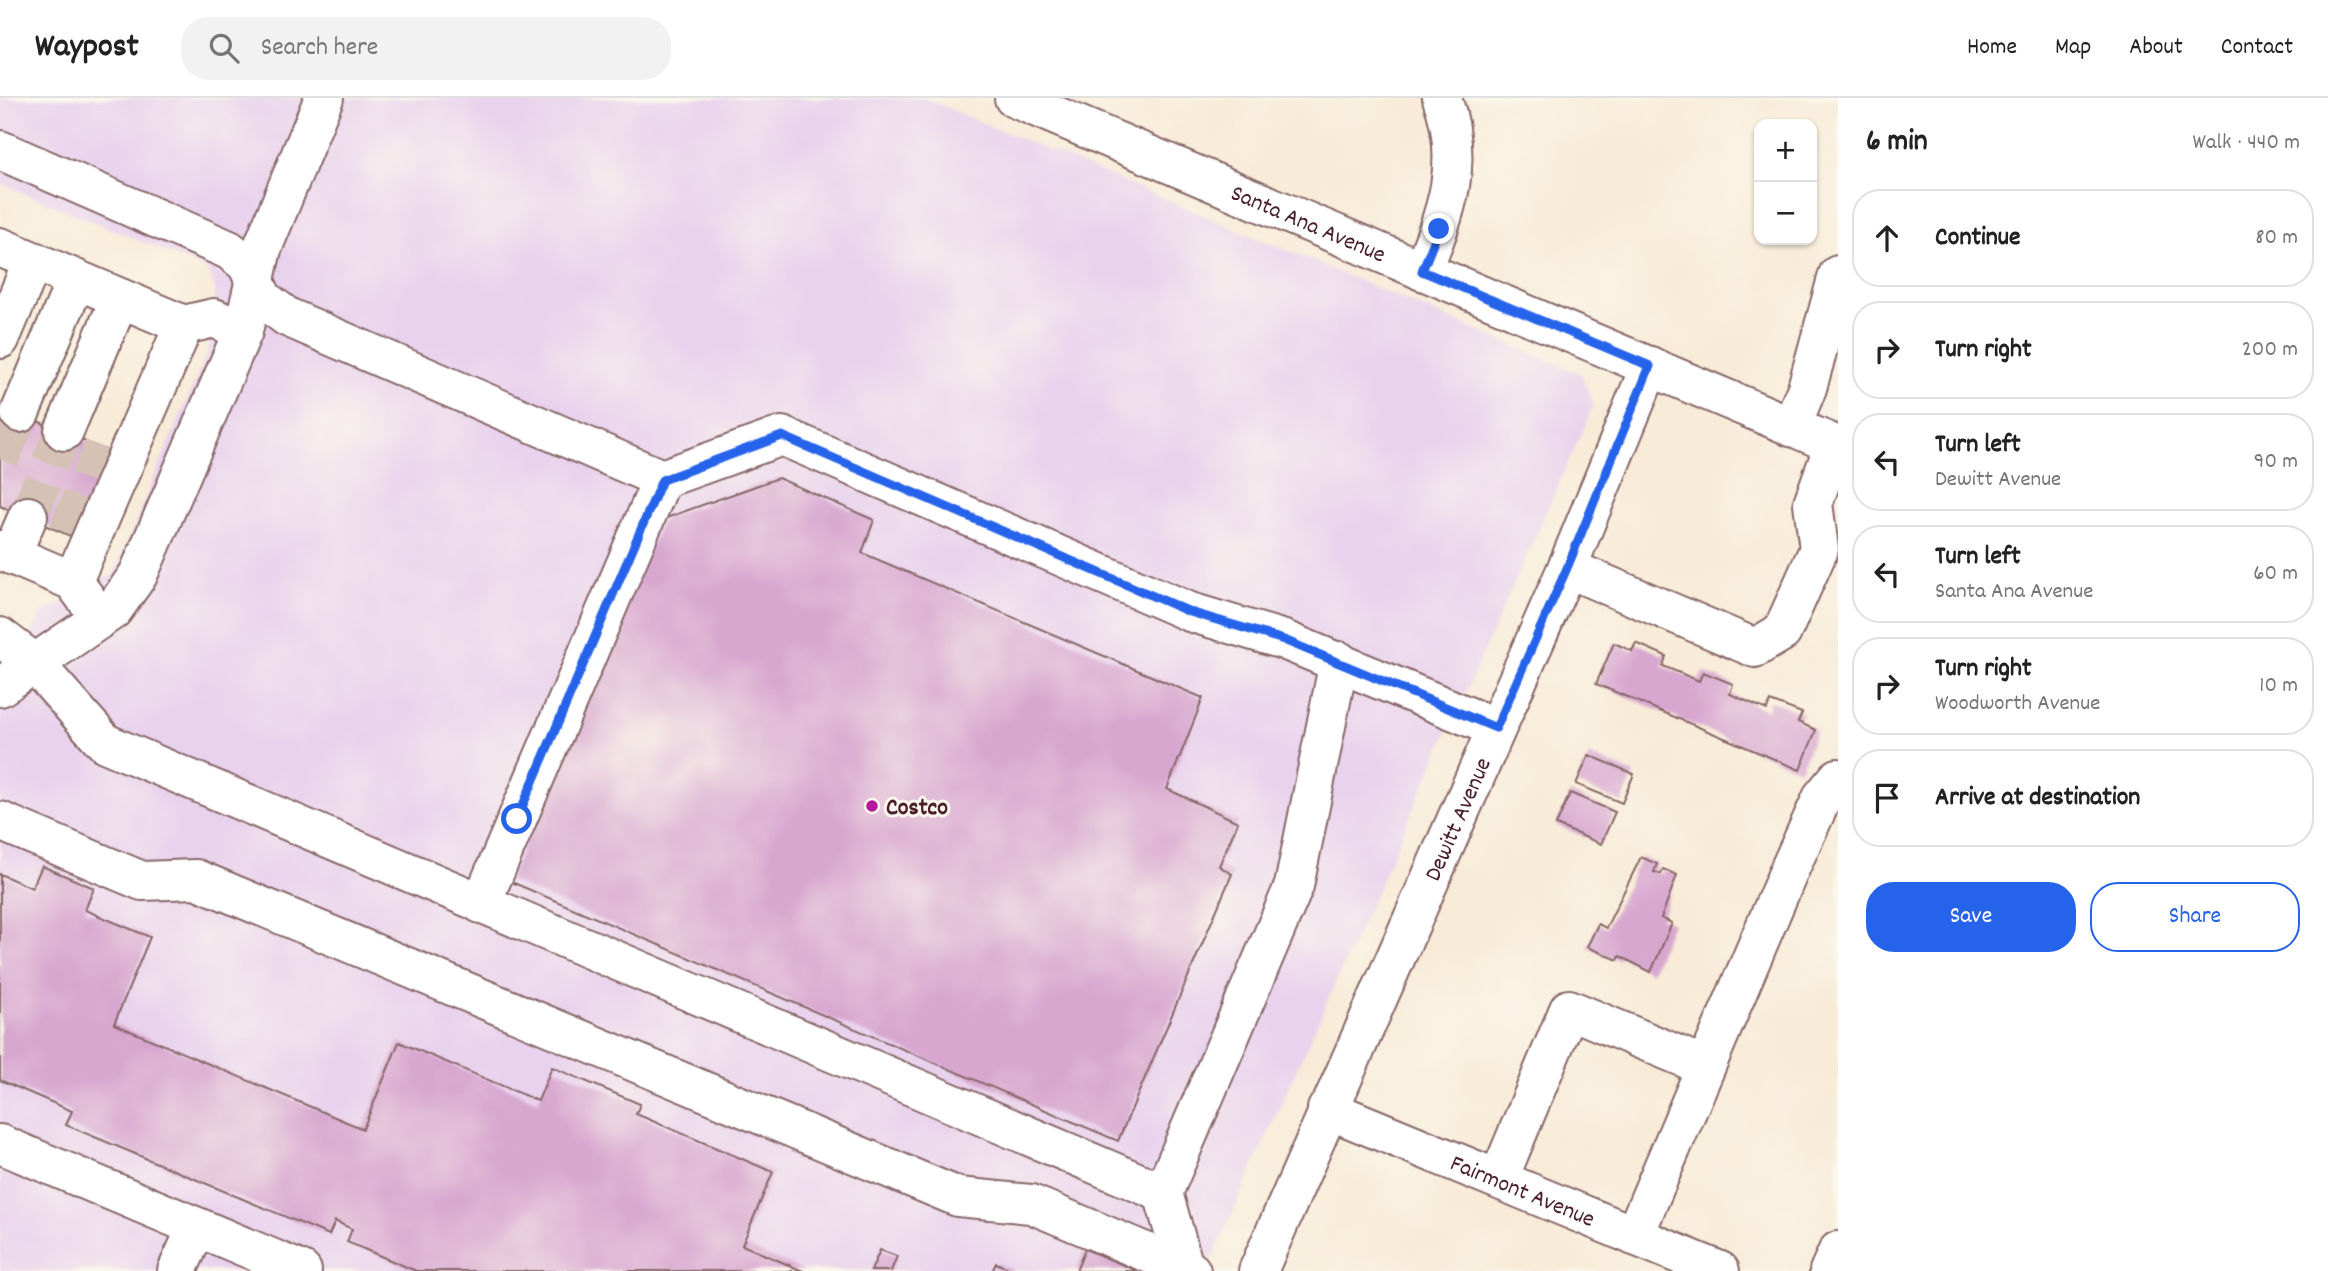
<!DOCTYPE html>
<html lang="en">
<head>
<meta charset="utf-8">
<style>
  body { margin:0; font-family:Dekko,sans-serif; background:#f2f2f2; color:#222 }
  .controls { position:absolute; right:21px; top:21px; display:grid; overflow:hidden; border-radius:14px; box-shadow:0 2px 5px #0004 }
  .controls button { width:63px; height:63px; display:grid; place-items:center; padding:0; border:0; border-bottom:2px solid #e0e0e0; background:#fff; color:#222; font:35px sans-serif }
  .stop { position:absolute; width:21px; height:21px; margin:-16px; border:5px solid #2563eb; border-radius:50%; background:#fff }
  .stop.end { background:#2563eb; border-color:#fff; box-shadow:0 2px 7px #0008 }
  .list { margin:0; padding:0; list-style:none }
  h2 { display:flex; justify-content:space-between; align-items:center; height:91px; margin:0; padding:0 28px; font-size:30px }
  h2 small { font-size:23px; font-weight:400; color:#767676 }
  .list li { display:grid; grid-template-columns:46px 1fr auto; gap:21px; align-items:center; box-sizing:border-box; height:98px; margin:0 14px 14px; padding:0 14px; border:2px solid #e0e0e0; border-radius:28px }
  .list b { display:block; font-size:26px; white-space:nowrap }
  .list p { margin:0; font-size:23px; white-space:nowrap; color:#767676 }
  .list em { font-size:23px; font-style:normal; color:#767676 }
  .actions { display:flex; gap:14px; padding:21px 28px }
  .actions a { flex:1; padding:16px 0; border:2px solid #2563eb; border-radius:28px; text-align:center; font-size:24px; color:#2563eb }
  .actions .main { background:#2563eb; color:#fff }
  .icon { flex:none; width:38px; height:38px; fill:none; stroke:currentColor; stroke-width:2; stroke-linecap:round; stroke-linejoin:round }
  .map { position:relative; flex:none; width:1838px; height:1173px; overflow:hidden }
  header { display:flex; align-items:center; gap:42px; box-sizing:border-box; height:98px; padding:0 35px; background:#fff; border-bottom:2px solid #e0e0e0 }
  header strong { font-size:33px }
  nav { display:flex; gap:38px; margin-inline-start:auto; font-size:24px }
  .search { width:490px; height:63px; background:#f2f2f2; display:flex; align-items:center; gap:18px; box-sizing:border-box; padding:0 24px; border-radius:28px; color:#767676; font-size:26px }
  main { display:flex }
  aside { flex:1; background:#fff }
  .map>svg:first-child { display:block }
  .built { fill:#e9d2ed }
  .building { fill:#d8a7d0 }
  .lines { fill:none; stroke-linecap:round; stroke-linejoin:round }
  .minor-tunnel { stroke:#d5c2b5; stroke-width:38; stroke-dasharray:38 19; stroke-linecap:butt }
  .minor-casing { stroke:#876667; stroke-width:42 }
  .minor { stroke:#fff; stroke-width:38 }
  .route { stroke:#2563eb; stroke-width:9 }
  .poi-dot { fill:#b5179e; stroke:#fbf7ec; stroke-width:2.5 }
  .labels { text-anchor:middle; stroke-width:6; stroke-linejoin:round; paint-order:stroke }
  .street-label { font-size:24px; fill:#4a1f2b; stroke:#fbf7ec }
  .poi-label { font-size:24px; font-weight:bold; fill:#4a1f2b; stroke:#fbf7ec; text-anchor:start }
</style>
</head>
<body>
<header>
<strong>Waypost</strong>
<div class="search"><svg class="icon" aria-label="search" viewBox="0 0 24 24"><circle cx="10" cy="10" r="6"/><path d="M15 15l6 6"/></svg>Search here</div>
<nav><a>Home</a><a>Map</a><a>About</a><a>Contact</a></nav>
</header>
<main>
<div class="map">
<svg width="1838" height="1173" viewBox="0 0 1838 1173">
  <rect width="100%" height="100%" fill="#fbf7ec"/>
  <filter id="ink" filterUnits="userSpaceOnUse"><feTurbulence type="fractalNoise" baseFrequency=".0143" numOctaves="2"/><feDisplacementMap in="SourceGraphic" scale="14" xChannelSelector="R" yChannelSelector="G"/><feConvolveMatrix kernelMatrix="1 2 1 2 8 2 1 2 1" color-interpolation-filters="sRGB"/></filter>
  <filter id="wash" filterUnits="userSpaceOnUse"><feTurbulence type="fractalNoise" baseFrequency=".00686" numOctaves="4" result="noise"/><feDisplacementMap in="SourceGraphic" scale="28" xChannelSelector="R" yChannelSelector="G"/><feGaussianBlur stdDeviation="1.57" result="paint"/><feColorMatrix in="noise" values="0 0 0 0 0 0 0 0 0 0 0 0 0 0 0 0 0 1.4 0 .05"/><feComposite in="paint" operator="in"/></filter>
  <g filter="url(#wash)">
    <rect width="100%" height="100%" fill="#f8ebd7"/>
    <path class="built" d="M0 0H924L1581 276 1594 307 1207 1172 0 1173V589L43 515 114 475 209 250 215 191 207 171 0 85Z"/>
    <g id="blocks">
      <path class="building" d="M0 307 112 355 75 440 0 408Z
        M778 380 874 422 862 455 1203 600 1167 691 1238 724 1219 768 1232 776 1118 1043 509 783 663 421Z
        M1614 545 1632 553 1636 545 1666 558 1663 568 1699 583 1703 574 1733 586 1730 596 1767 612 1770 603 1802 615 1798 624 1816 632 1800 672 1596 586Z
        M1589 657 1634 676 1622 705 1576 686Z
        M1570 695 1615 714 1601 746 1556 727Z
        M1641 759 1657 766 1654 774 1661 776 1663 771 1677 777 1661 820 1672 825 1651 874 1620 858 1618 862 1587 849 1598 826 1606 830Z
        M42 768 94 790 85 812 150 839 114 926 363 1031 399 944 538 1003 552 969 640 1006 636 1016 773 1074 742 1147 803 1173H416L347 1144 352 1131 335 1123 329 1137 66 1027 72 1013 0 982V776L32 790Z
        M1085 1151 1138 1173H1076Z
        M880 1152 897 1158 891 1173H871Z
        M996 1165 1015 1173H992Z"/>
    </g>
  </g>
  <g filter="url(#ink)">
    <use href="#blocks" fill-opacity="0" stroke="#876667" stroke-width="2"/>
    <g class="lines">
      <path class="minor-tunnel" d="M0 361 20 315
        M28 418 64 333
        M67 435 103 350"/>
      <defs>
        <g id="minor">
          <path id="s1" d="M1014 0 1838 348"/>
          <path d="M0 52 229 152 247 166 263 201 287 219 662 381"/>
          <path d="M0 149 184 227 214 220 243 233"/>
          <path d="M1422 173C1447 112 1465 65 1442 0"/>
          <path d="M0 241 33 163"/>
          <path d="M20 315 76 182"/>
          <path d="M1791 329 1807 290 1838 177"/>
          <path d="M64 333 120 200"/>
          <path d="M0 452 73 483 87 502"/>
          <path d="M11 457 28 418"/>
          <path d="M1567 470 1755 550 1782 534 1819 451 1813 405 1834 347"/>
          <path d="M73 483 184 227"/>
          <path d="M0 539 33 564 105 645 1163 1095 1294 788 1339 563"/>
          <path d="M0 589 113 512 138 477 243 233 262 151 324 0"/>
          <path d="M0 723 142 783 196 781 958 1099 1031 1106 1191 1173"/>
          <path d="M481 806 662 381 782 338 1190 514 1284 542 1496 630"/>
          <path id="s2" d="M1327 1011 1720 1173"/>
          <path d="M0 1046 302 1173"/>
          <path d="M1499 1080 1569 911 1704 968"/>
          <path d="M1163 1095 1184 1169"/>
          <path d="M1634 1138 1791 768 1823 698 1838 680"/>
          <path d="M177 1173 197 1129"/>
          <path id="s3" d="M1258 1173 1567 470 1650 268"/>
          <path d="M1829 1173 1838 1153"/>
        </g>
      </defs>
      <use href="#minor" class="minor-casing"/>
      <use href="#minor" class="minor"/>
    </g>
  </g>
  <g class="lines" filter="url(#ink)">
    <path class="route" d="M517 721 662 382 782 338 1190 514 1284 542 1496 630 1567 470 1650 268 1422 173 1439 131"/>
  </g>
  <circle class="poi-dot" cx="872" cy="708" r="7"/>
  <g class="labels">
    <g class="street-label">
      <text dy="8" stroke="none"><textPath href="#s1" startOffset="320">Santa Ana Avenue</textPath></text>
      <text dy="8" stroke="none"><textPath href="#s3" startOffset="494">Dewitt Avenue</textPath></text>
      <text dy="8" stroke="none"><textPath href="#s2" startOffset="212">Fairmont Avenue</textPath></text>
    </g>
    <g class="poi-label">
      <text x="886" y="716">Costco</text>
    </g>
  </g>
</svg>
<div class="controls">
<button>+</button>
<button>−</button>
</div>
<div class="stop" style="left:517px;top:721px"></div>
<div class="stop end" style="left:1439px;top:131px"></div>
</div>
<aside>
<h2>6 min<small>Walk · 440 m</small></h2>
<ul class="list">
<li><svg class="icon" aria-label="ahead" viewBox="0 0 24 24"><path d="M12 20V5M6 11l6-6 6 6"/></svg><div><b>Continue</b></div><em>80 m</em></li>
<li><svg class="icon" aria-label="right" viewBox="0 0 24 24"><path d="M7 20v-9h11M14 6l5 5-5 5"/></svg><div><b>Turn right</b></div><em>200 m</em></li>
<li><svg class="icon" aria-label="left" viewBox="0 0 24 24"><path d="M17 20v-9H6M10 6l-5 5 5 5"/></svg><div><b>Turn left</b><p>Dewitt Avenue</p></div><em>90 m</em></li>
<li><svg class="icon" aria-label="left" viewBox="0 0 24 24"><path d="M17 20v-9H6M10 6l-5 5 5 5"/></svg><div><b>Turn left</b><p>Santa Ana Avenue</p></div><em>60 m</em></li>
<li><svg class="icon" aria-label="right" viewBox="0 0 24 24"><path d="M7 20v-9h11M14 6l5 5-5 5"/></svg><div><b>Turn right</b><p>Woodworth Avenue</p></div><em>10 m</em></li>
<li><svg class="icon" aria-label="arrive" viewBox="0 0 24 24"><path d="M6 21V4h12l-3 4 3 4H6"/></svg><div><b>Arrive at destination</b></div></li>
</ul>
<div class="actions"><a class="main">Save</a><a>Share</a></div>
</aside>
</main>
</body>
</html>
